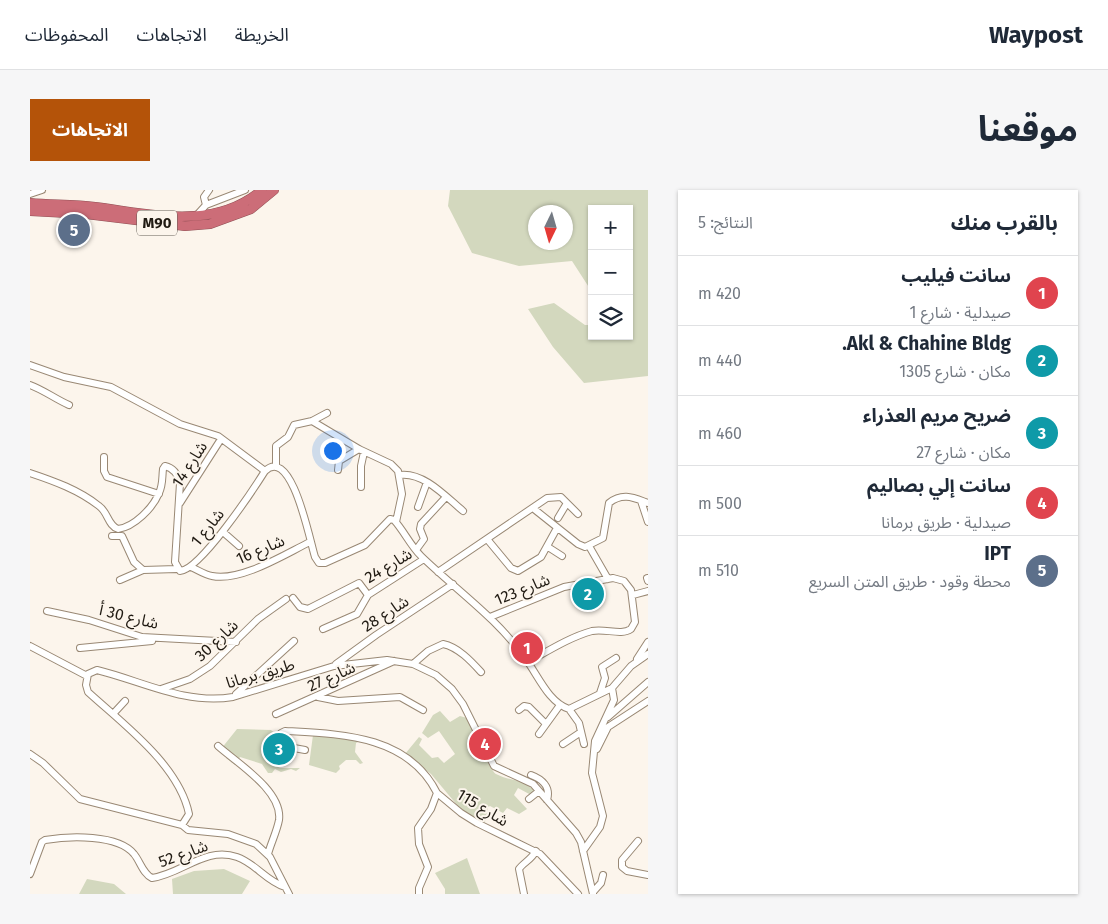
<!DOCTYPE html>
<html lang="ar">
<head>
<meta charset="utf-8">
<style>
  body { margin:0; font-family:"Fira Sans","Noto Sans Arabic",sans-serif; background:#f6f6f7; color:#1f2937; direction:rtl }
  .controls { position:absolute; right:15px; top:15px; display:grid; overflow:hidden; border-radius:0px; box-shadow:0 1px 4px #0004 }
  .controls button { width:45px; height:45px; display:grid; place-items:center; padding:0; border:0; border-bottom:1px solid #e0e1e3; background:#fff; color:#1f2937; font:25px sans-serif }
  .compass { position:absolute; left:498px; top:15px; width:45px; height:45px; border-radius:50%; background:#fff; box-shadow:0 1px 4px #0004; rotate:185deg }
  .you { position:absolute; left:302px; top:260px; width:18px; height:18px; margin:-12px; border:4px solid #fff; border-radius:50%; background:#1a73e8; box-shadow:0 0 0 8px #1a73e833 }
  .badge { display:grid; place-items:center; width:32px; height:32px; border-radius:50%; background:#b45309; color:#fff; font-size:16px; font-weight:700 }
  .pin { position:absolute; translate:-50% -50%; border:2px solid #fff; box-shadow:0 1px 5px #0006 }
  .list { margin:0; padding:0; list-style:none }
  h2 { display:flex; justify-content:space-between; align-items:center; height:65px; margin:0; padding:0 20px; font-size:21px }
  h2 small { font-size:16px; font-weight:400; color:#747a83 }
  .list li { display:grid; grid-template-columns:32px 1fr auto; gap:15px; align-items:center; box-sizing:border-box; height:70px; padding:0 20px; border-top:1px solid #e0e1e3 }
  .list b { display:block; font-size:19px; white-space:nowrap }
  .list p { margin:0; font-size:16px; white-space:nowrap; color:#747a83 }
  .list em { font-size:16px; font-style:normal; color:#747a83 }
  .icon { flex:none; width:28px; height:28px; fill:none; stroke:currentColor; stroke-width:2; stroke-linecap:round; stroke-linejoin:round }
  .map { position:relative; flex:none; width:618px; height:704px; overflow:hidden; direction:ltr; border-radius:0px }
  header { display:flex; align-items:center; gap:30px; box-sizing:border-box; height:70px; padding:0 25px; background:#fff; border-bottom:1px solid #e0e1e3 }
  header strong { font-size:24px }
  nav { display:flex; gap:28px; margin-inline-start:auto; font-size:18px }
  .intro { display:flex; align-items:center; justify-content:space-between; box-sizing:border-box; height:120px; padding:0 30px }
  h1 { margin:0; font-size:35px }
  .button { padding:12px 22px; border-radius:0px; background:#b45309; color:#fff; font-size:18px; font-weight:700 }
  main { display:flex; gap:30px; padding:0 30px }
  aside { flex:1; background:#fff; border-radius:0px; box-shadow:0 1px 4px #0004 }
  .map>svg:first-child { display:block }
  .green { fill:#d3d8be; fill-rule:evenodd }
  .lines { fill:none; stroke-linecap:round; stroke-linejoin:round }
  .minor-casing { stroke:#998874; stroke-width:8 }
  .highway-casing { stroke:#905055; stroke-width:10 }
  .minor { stroke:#fff; stroke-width:6 }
  .highway { stroke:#cc6d78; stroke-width:9 }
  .labels { text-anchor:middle; stroke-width:4; stroke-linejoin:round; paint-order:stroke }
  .shield { fill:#fcf5ec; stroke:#635c54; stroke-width:1 }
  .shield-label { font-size:15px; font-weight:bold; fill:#211b13 }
  .street-label { font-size:16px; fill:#211b13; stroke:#fcf5ec }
</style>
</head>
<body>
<header>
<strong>Waypost</strong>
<nav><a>الخريطة</a><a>الاتجاهات</a><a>المحفوظات</a></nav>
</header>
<div class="intro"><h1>موقعنا</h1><a class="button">الاتجاهات</a></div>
<main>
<aside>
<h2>بالقرب منك<small>النتائج: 5</small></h2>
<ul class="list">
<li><span class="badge" style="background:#e0444e">1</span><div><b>سانت فيليب</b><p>صيدلية · شارع 1</p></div><em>420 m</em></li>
<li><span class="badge" style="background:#0f9aa8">2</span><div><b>Akl &amp; Chahine Bldg.</b><p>مكان · شارع 1305</p></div><em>440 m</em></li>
<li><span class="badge" style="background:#0f9aa8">3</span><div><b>ضريح مريم العذراء</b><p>مكان · شارع 27</p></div><em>460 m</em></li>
<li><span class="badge" style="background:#e0444e">4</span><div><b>سانت إلي بصاليم</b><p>صيدلية · طريق برمانا</p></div><em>500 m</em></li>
<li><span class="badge" style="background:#5c6f8a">5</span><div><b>IPT</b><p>محطة وقود · طريق المتن السريع</p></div><em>510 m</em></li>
</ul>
</aside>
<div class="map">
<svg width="618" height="704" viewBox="0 0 618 704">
  <rect width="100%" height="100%" fill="#fcf5ec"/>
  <path class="green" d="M420 0H618V186L554 193 523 157 498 119 524 113 555 135H562V146H599V19H562V102L542 71 489 76 442 63 418 16ZM506 22H536V52H506Z
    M410 521 420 532 430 526 437 528C442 538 459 580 466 584 482 592 489 587 505 601L501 605 488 598 484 605 497 619 489 624 477 618 473 623 460 616 458 617 455 632 433 622 401 584 375 564 389 547 392 549 389 555 402 568 408 567 414 573 425 564 409 541 398 548 392 543 403 525Z
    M207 539 241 540 252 549 241 573 250 578H277H270L266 581 261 579 251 582 245 579 242 583H238L232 574 210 567 205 575 196 568 197 566 191 559Z
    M283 545 330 551 326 553 325 562 333 573 330 574 326 570H316L309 576 310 579 306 583 279 575Z
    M437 668 450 704H415V699L405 683Z
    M194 679 220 691 212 704H143L142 689 164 681Z
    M57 689 84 694 96 704H49Z"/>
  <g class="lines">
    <defs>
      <path id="minor" d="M0 4 12 0
        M176 15 174 7 179 0
        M166 26 176 15 215 0
        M0 175 34 187 81 197 150 234 188 246 235 281
        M0 195C14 200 25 209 39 215
        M282 231 329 259 361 274 368 281 372 304 366 332
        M74 267V281L77 287 129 304
        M246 275V256L258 247 264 235 282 231 297 223
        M308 280 309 271 329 259
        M0 283C24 291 49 300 69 316 78 322 78 336 88 339 104 337 123 318 129 303 133 295 132 287 133 279L135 276C144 278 148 285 150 293L145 372 150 381C170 380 223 300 235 281 262 255 280 352 285 367L289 373H295L335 355 360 329 364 330C374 341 380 355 391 366 426 400 467 428 495 468 508 485 518 512 539 519L582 498 584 510 565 551 562 583 573 626 570 637 553 661
        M370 285C394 282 416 307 433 321
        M331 297V276L334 262
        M611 311 618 332
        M150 313 191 249
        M388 317 397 292
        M504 319 548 354 555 357 573 348 579 313C593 302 604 308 618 313
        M528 328 537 313
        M193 342 209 356
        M82 346H92L104 372 113 380 147 379
        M457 349 481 378 488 381 511 367 527 338
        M559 356 578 389
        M518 357 532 366
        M386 360 394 349 390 339 391 334 416 307
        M161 377C168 380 175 385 182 386 211 392 255 364 280 352
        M408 382 517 308 531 307 548 324
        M617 388 618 391
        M90 390 113 380
        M603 405 618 401
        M263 408 270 417 278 419 329 393 338 405 394 369
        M17 421 59 430 112 447 206 452
        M460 427 534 397 583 388 594 391 601 400 605 432 601 439C591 446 575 438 562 441 540 447 518 461 498 472
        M293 439 327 424 338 405
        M0 456 57 486
        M50 458 122 451
        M607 469 618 452
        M306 474 346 445 423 394
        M383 474 398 461 413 454C428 457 441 471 451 482
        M582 498 601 476 618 464
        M131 499 160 489 180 476 228 429 256 409
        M570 503 575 488 572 477 586 468
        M206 504 264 451
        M288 507 308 511 370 507 393 520
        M539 519 549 533 554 554
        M489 520 494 516 499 517 516 534
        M83 524 95 511
        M246 524 364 471
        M578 527 618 492
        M509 544 530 515
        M533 554 551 542
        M188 556C207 573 253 601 249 630 247 641 241 653 238 664
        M567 559 578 537 618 511
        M275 560 253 556 250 553 251 543 255 541C311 544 378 545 407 603
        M0 564 13 573 50 609 152 635 159 624C149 575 93 534 58 502L56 495 58 484 67 480C112 491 155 515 203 507L304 476 357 470 383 474 406 485 422 499 433 514 464 576 503 594 546 643 551 652 563 704
        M501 585C512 589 521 597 517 610
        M499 609 509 601
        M152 635 158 640 198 644 226 654 240 667 259 704
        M608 651 592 670V677L597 681 618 685
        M0 684 12 652 15 650C39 646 88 644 104 664 110 671 113 684 122 688 152 684 175 656 207 667 225 673 236 691 255 697
        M563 702 571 693 573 685
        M389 704V698L398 677 389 654 388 638 401 619 407 603 431 623 447 633 510 664 548 704
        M494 704 489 679C493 673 501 670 506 661"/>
      <path id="highway" d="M0 13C22 15 44 14 65 17 122 24 184 41 232 0
        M0 21 56 24 155 36 180 34 221 19 244 0"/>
    </defs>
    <use href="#minor" class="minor-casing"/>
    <use href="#highway" class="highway-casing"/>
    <use href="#minor" class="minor"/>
    <use href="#highway" class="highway"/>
  </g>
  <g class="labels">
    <rect class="shield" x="107" y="20.5" width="40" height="25" rx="4"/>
    <g class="shield-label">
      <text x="127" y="38">M90</text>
    </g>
    <g class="street-label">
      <text transform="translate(159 274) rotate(-57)" y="6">شارع 14</text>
      <text transform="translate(177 337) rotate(-51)" y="6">شارع 1</text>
      <text transform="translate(230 359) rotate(-23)" y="6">شارع 16</text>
      <text transform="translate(358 375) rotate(-31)" y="6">شارع 24</text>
      <text transform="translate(492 399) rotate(-22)" y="6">شارع 123</text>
      <text transform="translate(355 423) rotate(-33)" y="6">شارع 28</text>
      <text transform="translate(99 426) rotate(14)" y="6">شارع 30 أ</text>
      <text transform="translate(186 450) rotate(-43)" y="6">شارع 30</text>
      <text transform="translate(230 483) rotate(-16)" y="6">طريق برمانا</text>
      <text transform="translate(301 486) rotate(-24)" y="6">شارع 27</text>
      <text transform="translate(453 617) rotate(31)" y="6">شارع 115</text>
      <text transform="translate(153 663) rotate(-20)" y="6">شارع 52</text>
    </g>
  </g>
</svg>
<div class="controls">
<button>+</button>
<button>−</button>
<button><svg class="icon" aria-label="layers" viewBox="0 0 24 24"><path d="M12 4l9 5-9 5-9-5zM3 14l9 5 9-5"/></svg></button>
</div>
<svg class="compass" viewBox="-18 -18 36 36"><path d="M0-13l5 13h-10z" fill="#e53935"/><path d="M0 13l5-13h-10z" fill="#747a83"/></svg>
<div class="you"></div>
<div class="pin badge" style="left:497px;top:458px;background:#e0444e">1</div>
<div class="pin badge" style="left:558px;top:404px;background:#0f9aa8">2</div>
<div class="pin badge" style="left:249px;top:559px;background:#0f9aa8">3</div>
<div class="pin badge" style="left:455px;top:554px;background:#e0444e">4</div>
<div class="pin badge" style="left:44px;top:40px;background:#5c6f8a">5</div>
</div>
</main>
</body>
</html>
